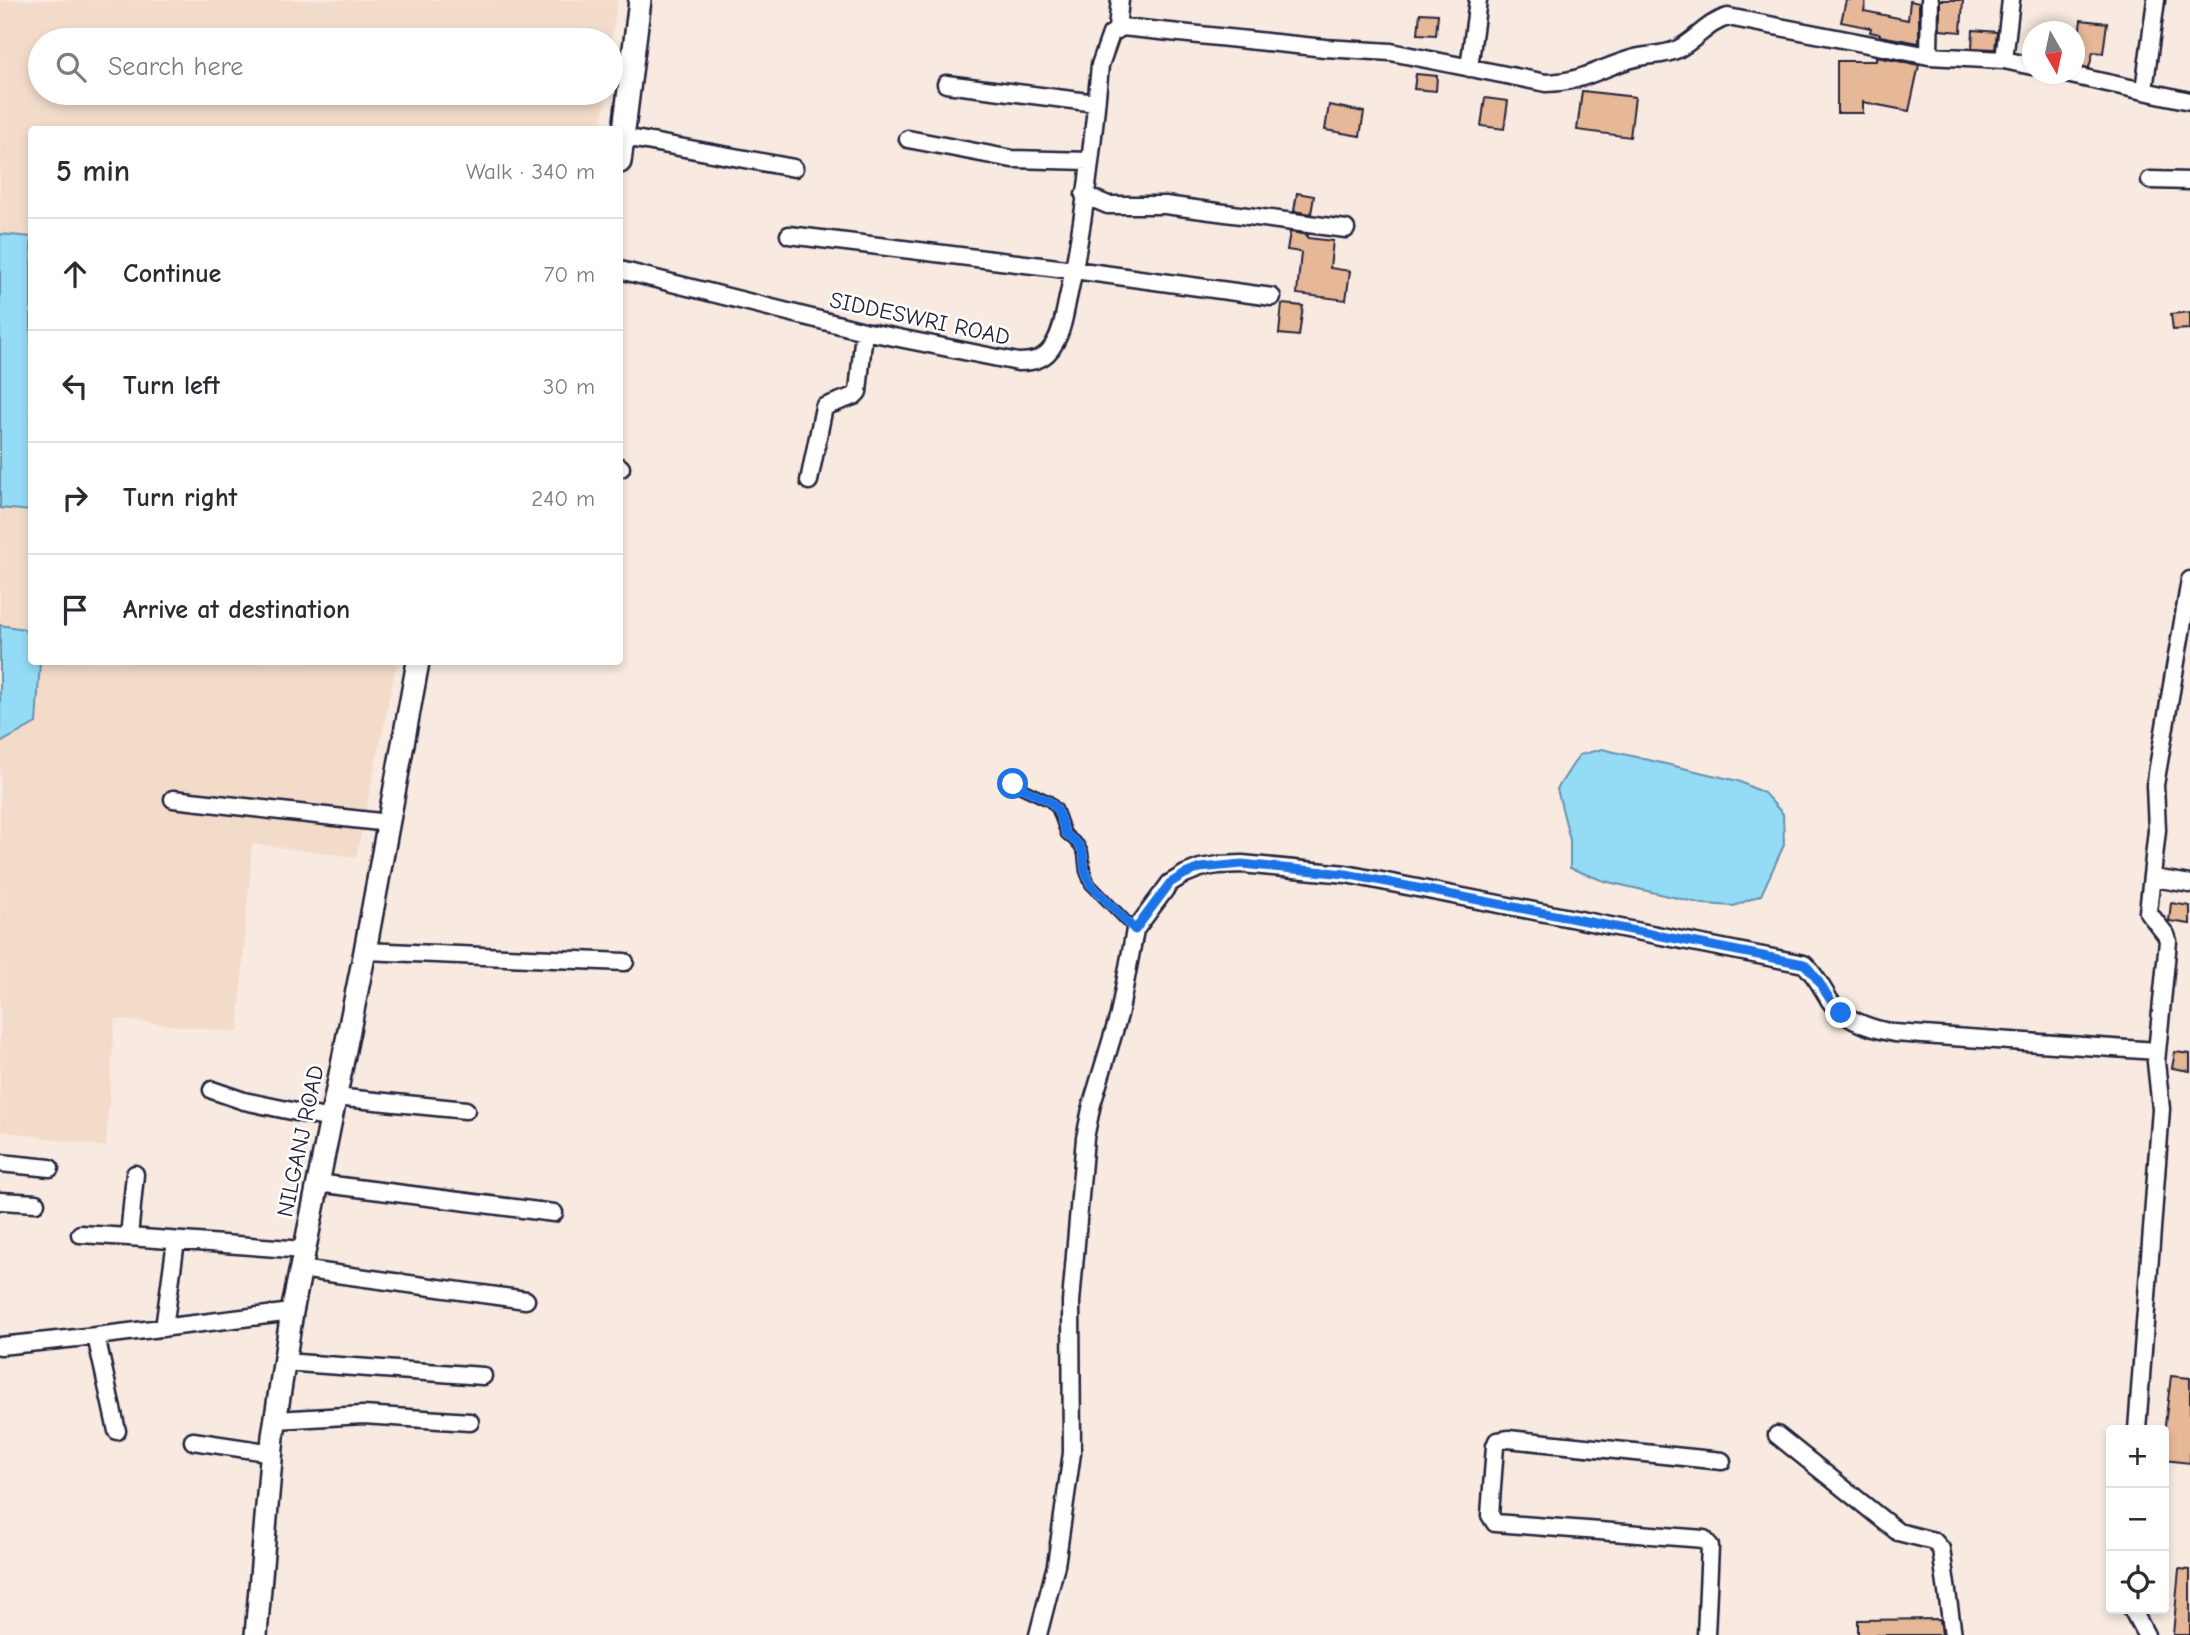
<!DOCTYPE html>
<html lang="en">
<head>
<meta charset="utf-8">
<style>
  body { margin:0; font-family:"Comic Neue",sans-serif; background:#f2f2f3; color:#2b2b33 }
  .controls { position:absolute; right:21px; bottom:21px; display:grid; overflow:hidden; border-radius:7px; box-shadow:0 4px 10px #0003 }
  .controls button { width:63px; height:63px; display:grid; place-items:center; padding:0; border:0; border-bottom:2px solid #e1e1e2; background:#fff; color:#2b2b33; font:35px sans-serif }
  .compass { position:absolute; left:2022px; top:21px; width:63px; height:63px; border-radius:50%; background:#fff; box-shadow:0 4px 10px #0003; rotate:171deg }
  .stop { position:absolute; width:21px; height:21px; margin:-16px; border:5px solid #1a73e8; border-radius:50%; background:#fff }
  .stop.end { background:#1a73e8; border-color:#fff; box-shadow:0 2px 7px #0008 }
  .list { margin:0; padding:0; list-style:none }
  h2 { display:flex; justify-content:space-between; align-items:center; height:91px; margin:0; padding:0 28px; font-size:30px }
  h2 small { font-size:23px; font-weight:400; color:#7c7c81 }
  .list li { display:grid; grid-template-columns:46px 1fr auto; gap:21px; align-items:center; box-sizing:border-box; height:112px; padding:0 28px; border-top:2px solid #e1e1e2 }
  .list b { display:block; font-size:26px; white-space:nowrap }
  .list em { font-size:23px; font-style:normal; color:#7c7c81 }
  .icon { flex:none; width:38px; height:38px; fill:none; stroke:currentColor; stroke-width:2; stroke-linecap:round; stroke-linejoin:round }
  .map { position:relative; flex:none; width:2190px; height:1635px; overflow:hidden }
  .search { position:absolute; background:#fff; box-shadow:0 4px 10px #0003; left:28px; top:28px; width:595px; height:77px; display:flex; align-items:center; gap:18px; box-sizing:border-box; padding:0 24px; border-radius:38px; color:#7c7c81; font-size:26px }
  .panel { position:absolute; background:#fff; box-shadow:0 4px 10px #0003; left:28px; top:126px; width:595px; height:539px; border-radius:7px }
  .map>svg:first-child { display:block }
  .built { fill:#f3dbca }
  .water { fill:#94dbf6; stroke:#6691ab; stroke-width:2 }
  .building { fill:#e7b898; stroke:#22223b; stroke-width:2 }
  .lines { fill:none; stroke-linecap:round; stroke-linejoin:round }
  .service-casing { stroke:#22223b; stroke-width:13 }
  .minor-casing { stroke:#22223b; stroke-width:21 }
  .tertiary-casing { stroke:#22223b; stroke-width:26 }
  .service { stroke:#fff; stroke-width:8 }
  .minor { stroke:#fff; stroke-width:16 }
  .tertiary { stroke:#fff; stroke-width:21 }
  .route { stroke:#1a73e8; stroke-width:9 }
  .labels { text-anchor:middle; stroke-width:5; stroke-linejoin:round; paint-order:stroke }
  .street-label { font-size:23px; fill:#22223b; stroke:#fff }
</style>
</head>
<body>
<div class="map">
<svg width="2190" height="1635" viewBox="0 0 2190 1635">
  <rect width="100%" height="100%" fill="#f8eae0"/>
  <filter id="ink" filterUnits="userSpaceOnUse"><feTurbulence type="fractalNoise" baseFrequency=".0143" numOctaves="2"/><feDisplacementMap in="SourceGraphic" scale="14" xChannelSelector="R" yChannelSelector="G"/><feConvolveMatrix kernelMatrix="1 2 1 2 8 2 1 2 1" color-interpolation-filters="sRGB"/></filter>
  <g filter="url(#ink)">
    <path class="built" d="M0 0H617L611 42V40H40V93H606L602 129 32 130V662H397L356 857 252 844 238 1032 115 1019 106 1147 0 1131Z"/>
    <path class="water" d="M0 234 31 237V511L0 508Z
      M0 625 24 629 31 642 32 662H40L36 723 0 743Z
      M1602 749 1738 781 1764 793 1783 814 1784 845 1761 895 1734 906 1703 904 1604 881 1570 868V840L1557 789 1579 755Z"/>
    <path class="building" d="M1846 0H1866L1864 11 1908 20 1910 1 1919 3V43L1880 36V34L1870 32 1871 28 1841 22Z
      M1940 0H1963L1961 32 1940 30Z
      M1420 13 1438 14 1436 35 1418 34Z
      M2081 20 2107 23 2103 53 2093 52 2089 68 2075 65V51H2077Z
      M1973 30 1997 32 1995 49 1972 48Z
      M1876 57 1919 65 1909 111 1863 102V113H1837V61H1876Z
      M1416 74 1437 76 1436 91 1414 89Z
      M1582 91 1635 97 1630 137 1577 130Z
      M1485 98 1508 101 1504 129 1481 126Z
      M1329 105 1364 112 1360 136 1325 130Z
      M1297 193 1314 196 1311 214 1294 211Z
      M1290 232 1308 235 1307 238 1333 241 1330 268 1350 271 1346 300 1297 294 1301 252 1287 250Z
      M1282 304 1303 306 1299 336 1279 334Z
      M2190 312V329L2173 330 2171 314Z
      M2171 903 2190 906V924L2169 921Z
      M2175 1052 2190 1054V1071L2172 1068Z
      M2171 1376 2190 1378V1463L2164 1460V1433Z
      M2179 1569 2190 1570V1635H2173Z
      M1940 1619 1942 1635H1858V1620Z"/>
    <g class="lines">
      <defs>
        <path id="service" d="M1013 784 1049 801 1057 809 1066 834 1079 845 1083 853 1085 871 1090 884 1135 930"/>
        <path id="minor" d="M1117 28 1120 0
          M1929 56 1930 0
          M2004 60 2011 0
          M1469 68 1478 0
          M2066 74 2190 101
          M946 84 1096 103
          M2144 90 2156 0
          M624 137 794 168
          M908 139 1012 159 1089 161
          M2150 180 2190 181
          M1084 195 1108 205H1165L1346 229
          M789 235 1074 270 1272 297
          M620 270 864 331 1018 362C1034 362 1046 359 1054 344 1063 330 1065 310 1069 293 1085 219 1093 141 1100 65L1111 34 1122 27 1325 48 1391 52 1546 83C1584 82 1601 67 1635 58 1649 54 1664 56 1678 49 1696 40 1708 22 1728 17L1929 56 2004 60 2032 66
          M620 467 621 468
          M809 481 824 407 854 396 858 392 864 331
          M173 799 389 823
          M2154 878 2190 884
          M365 951 625 962
          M212 1090 244 1101 330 1119
          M335 1097 466 1110
          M0 1163 50 1168
          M135 1174 129 1237 304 1250
          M317 1183 554 1213
          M0 1201 36 1203
          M80 1234 129 1237
          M300 1269 526 1300
          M164 1328 176 1241
          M96 1336 117 1431
          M0 1346 96 1336 292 1312
          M283 1362 483 1376
          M276 1420 363 1415 470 1422
          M2137 1430 2161 1109 2156 1062 2168 941 2166 935 2148 912 2157 830 2155 785 2190 580
          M1777 1435 1898 1532 1934 1541 1941 1549 1953 1635
          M193 1441 273 1453
          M2132 1609 2146 1635
          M1038 1635 1056 1565 1072 1453 1071 1302 1085 1138 1092 1104 1119 1015 1135 930 1170 883 1185 874 1200 868 1219 865 1242 864 1346 874 1804 964C1816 975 1822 988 1830 1001 1844 1020 1872 1029 1894 1033L2157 1051
          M1706 1635 1710 1546 1704 1539 1495 1523 1490 1515 1495 1446 1497 1441 1508 1439 1722 1461"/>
        <path id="tertiary" d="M620 162 640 0
          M256 1635 273 1436 292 1312 365 951 418 662"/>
      </defs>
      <use href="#service" class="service-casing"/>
      <use href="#minor" class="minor-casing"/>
      <use href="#tertiary" class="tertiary-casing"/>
      <use href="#service" class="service"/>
      <use href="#minor" class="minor"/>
      <use href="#tertiary" class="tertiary"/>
    </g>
  </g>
  <g class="lines" filter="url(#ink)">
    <path class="route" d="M1013 784 1049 801 1057 809 1066 834 1079 845 1083 853 1085 871 1090 884 1135 930 1170 883 1185 874 1200 868 1242 864 1346 874 1804 964C1820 978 1826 998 1841 1013"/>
  </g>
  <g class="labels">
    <g class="street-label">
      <text transform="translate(920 318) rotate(12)" y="8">SIDDESWRI ROAD</text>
      <text transform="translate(300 1141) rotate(-78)" y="8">NILGANJ ROAD</text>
    </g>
  </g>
</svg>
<div class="controls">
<button>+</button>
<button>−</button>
<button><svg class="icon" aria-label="locate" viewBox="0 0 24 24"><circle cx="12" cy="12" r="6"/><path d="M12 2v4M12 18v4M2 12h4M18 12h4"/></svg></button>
</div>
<svg class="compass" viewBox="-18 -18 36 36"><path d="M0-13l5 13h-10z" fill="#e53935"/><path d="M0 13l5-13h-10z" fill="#7c7c81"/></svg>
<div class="stop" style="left:1013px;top:784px"></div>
<div class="stop end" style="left:1841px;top:1013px"></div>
<div class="search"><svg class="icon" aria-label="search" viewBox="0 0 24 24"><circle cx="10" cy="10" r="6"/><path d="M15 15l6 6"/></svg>Search here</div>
<section class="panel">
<h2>5 min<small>Walk · 340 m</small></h2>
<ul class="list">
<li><svg class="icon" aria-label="ahead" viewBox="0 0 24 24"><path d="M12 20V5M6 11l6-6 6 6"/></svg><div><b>Continue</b></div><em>70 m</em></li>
<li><svg class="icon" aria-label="left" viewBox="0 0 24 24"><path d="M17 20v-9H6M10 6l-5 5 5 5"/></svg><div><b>Turn left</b></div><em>30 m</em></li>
<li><svg class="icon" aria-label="right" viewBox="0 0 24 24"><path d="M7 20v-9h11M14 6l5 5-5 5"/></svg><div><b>Turn right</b></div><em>240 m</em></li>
<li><svg class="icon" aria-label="arrive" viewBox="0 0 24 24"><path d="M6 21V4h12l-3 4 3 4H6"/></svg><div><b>Arrive at destination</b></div></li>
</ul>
</section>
</div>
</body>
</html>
